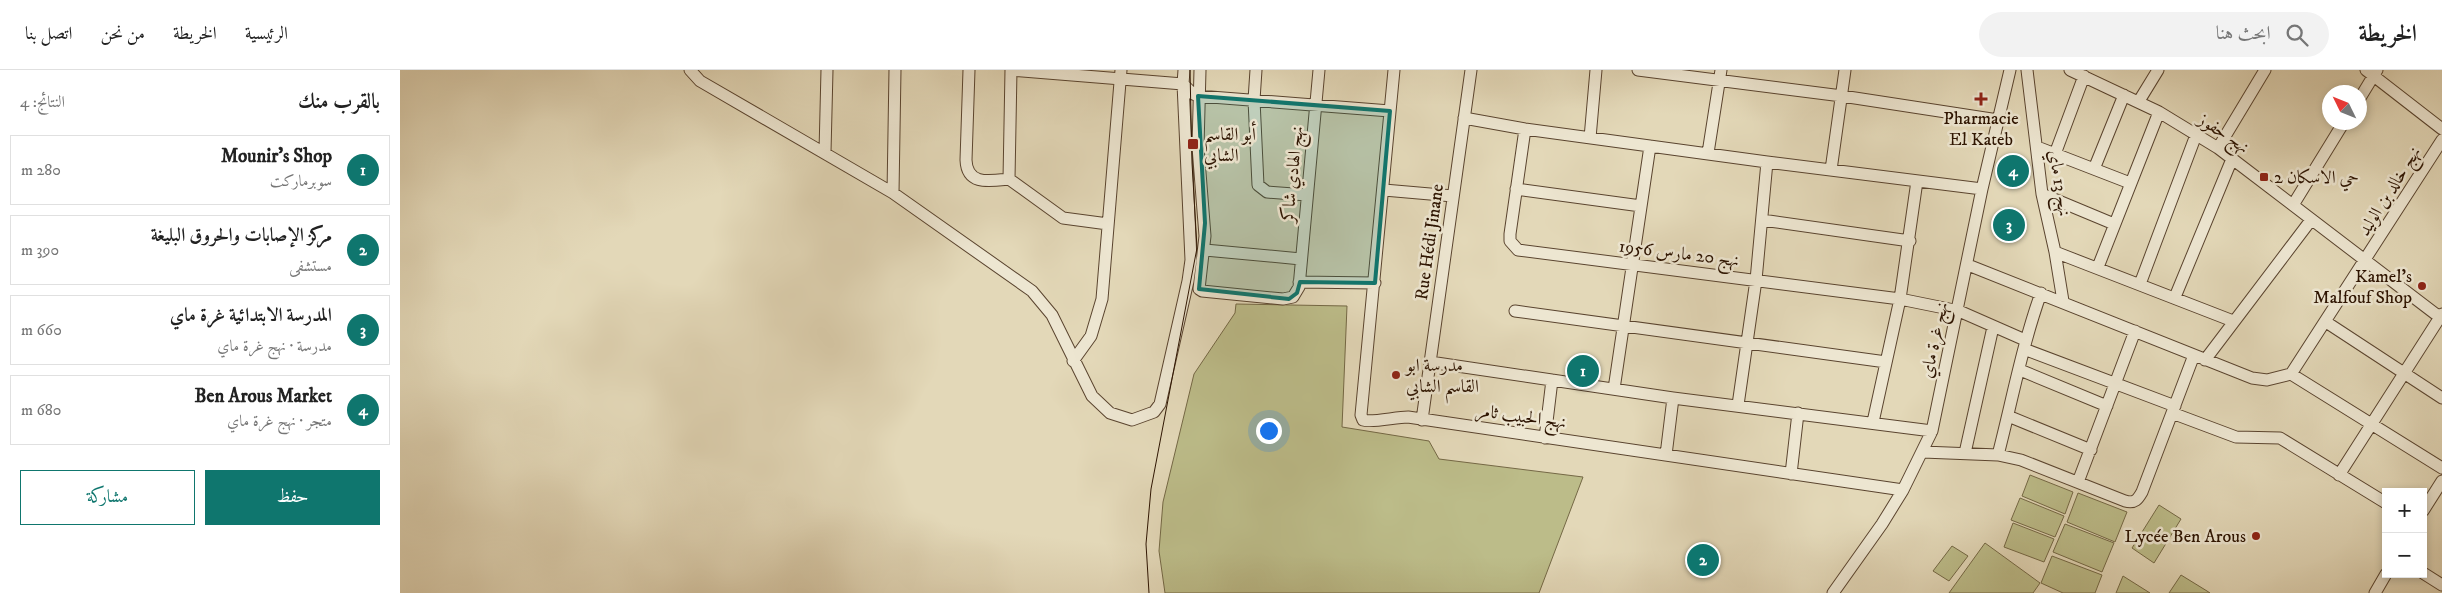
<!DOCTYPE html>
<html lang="ar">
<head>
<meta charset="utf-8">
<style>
  body { margin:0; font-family:"IM FELL DW Pica",Amiri,serif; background:#f2f2f2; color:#222; direction:rtl }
  .controls { position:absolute; right:15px; bottom:15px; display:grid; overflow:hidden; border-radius:0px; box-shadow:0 2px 8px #0003 }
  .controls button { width:45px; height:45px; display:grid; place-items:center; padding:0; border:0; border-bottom:1px solid #e0e0e0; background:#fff; color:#222; font:25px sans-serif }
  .compass { position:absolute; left:1922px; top:15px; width:45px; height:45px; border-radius:50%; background:#fff; box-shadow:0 2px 8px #0003; rotate:313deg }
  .you { position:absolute; left:868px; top:360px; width:18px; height:18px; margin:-12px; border:4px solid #fff; border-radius:50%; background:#1a73e8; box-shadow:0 0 0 8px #1a73e833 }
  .badge { display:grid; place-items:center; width:32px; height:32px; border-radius:50%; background:#0f766e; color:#fff; font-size:16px; font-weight:700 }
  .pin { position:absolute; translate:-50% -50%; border:2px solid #fff; box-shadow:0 1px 5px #0006 }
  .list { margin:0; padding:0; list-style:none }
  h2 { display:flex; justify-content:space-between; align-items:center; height:65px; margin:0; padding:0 20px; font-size:21px }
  h2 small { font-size:16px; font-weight:400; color:#767676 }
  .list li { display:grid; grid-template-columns:32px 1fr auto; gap:15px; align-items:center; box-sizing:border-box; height:70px; margin:0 10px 10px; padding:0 10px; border:1px solid #e0e0e0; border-radius:0px }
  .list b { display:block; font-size:19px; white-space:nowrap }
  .list p { margin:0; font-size:16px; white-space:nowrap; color:#767676 }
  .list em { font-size:16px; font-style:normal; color:#767676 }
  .actions { display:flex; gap:10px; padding:15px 20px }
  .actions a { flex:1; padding:11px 0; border:1px solid #0f766e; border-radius:0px; text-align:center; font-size:18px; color:#0f766e }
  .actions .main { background:#0f766e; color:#fff }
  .icon { flex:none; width:28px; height:28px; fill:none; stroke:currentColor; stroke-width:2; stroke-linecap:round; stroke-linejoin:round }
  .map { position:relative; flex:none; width:2042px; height:523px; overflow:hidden; direction:ltr }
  header { display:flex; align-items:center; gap:30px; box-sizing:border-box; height:70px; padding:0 25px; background:#fff; border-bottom:1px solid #e0e0e0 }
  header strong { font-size:24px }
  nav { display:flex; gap:28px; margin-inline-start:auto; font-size:18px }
  .search { width:350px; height:45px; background:#f2f2f2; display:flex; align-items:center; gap:12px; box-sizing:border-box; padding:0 18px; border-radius:28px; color:#767676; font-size:19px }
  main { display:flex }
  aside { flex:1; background:#fff }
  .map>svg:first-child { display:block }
  .green { fill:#bcbc89; stroke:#746845 }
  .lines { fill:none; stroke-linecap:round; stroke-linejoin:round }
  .minor-casing { stroke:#5a442f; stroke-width:13 }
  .minor { stroke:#ede6d1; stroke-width:11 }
  .tram { stroke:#2c1301; stroke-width:1 }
  .marked { fill:#0f766e; fill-opacity:0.2; stroke:#0f766e; stroke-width:4; stroke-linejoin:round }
  .poi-dot { fill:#8f2418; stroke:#ede6d1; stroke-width:2 }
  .labels { text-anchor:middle; stroke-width:5; stroke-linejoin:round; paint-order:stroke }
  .poi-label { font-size:18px; fill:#2c1301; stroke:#ede6d1; text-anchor:start }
  .street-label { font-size:18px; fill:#2c1301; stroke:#ede6d1 }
</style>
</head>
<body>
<header>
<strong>الخريطة</strong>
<div class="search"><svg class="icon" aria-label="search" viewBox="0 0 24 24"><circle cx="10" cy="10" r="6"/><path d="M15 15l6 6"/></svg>ابحث هنا</div>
<nav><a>الرئيسية</a><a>الخريطة</a><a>من نحن</a><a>اتصل بنا</a></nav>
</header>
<main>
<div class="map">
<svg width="2042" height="523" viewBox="0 0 2042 523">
  <rect width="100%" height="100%" fill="#e3d8b8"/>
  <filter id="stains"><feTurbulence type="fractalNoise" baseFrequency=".004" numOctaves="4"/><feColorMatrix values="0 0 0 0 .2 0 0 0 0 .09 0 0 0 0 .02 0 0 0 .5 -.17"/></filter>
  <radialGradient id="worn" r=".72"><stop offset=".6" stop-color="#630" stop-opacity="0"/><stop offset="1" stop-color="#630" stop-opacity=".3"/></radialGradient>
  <path class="green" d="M836 234 947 236 942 357 1029 371 1039 389 1183 407 1139 523H765L759 481 763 432 794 304 835 243Z
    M1630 405 1673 422 1665 444 1622 426Z
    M1678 423 1727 442 1715 472 1667 452Z
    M1620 428 1664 446 1655 467 1611 450Z
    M1759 435 1781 449 1754 493 1732 478Z
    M1613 453 1654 469 1644 492 1604 477Z
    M1665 454 1714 473 1702 502 1653 482Z
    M1585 473 1640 513 1633 523H1549Z
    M1552 476 1568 486 1549 511 1533 501Z
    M1652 486 1702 505 1695 523H1663L1641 513Z
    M1781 505 1807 521 1810 523H1769Z
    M1723 506 1750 523H1716Z"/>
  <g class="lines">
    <defs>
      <path id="minor" d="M290 0 300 11 493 123 632 221 652 245 692 326 710 343 732 350 754 342 760 334 788 211 791 190 783 14 784 0
        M569 0 566 90C567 116 590 111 609 109
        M611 0 783 14 793 24 798 26 990 41
        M611 0 609 109 663 148 708 154
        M800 0 798 77 805 166 799 219 802 221 883 229 893 227 899 217 919 0
        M856 0 854 30 858 115 867 122 907 125
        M994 0 961 345 963 350C971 353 996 347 1008 347L1503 420
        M1238 0 1442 26 1598 50
        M1627 0 1642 124 1655 182 1663 231
        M1670 0 1759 42 1818 78 2042 249
        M1966 0 2042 59
        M1960 28 1977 0
        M1739 31 1758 0
        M1064 48 1125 59 1367 92 1582 119
        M1125 59 1110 164V171L1118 180 1500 229 1559 241 1625 270
        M1190 68 1196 0
        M1637 77 1730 113
        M1818 78 1865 0
        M425 82 427 0
        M1308 83 1321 0
        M1655 84 1684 6
        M1694 99 1724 25
        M1431 100 1445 0
        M1116 119 1241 136
        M984 120 1053 126
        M493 123 495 0
        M1642 124 1714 154
        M1893 135 1944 52
        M1362 150 1510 171
        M805 180 901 189
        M1655 182 1833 251
        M1568 195 1852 308 1867 310 1891 304 2042 398
        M1698 197 1759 42
        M899 212 975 213
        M1740 214 1796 65
        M1775 227 1832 89
        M1115 241 1486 292
        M1926 252 2042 328
        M1624 279 1775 336
        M1805 290 1911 150
        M673 291 691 266 702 229 721 0
        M1030 292 1273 328 1532 361
        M1620 300 1707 336
        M1891 304 2042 70
        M1214 319 1250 76
        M1338 335 1356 210 1367 92
        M1772 343 1836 367 1880 368 1986 433
        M1608 346 1691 380
        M1022 350 1071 0
        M1473 352 1500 229 1517 111
        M1145 368 1152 310
        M1523 382 1598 385 1621 390 1725 431C1735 434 1738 429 1742 422L1794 285
        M1565 383 1593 257
        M1266 385 1273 328
        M1598 385C1612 331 1622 276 1641 223
        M1391 404 1398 343
        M1939 405 2042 244
        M1678 412 1735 261
        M2023 441 2042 411
        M2023 503 2042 515
        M1433 523 1482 454 1503 420 1532 361 1582 119 1610 0
        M1975 523 1986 504"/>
    </defs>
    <use href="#minor" class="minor-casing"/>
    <use href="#minor" class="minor"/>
    <path class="tram" d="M749 523 746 474 751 419 797 178 792 93 790 0"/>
  </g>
  <path class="marked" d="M798 26 990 41 975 213 900 212 897 223 889 229 799 219 805 153Z"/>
  <g class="poi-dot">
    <path d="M1578.5 21.5h5v5h5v5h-5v5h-5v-5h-5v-5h5z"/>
    <rect x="787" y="68" width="12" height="12" rx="2.5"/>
    <rect x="1859" y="102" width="10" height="10" rx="2.5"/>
    <circle cx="2022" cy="216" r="5"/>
    <circle cx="996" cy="305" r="5"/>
    <circle cx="1856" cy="466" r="5"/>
  </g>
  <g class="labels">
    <g class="poi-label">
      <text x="1581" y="54" text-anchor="middle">Pharmacie<tspan x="1581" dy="21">El Kateb</tspan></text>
      <text x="804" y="70">أبو القاسم<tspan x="804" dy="21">الشابي</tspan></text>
      <text x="1874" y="113">حي الاسكان 2</text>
      <text x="2012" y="212" text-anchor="end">Kamel's<tspan x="2012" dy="21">Malfouf Shop</tspan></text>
      <text x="1006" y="301">مدرسة ابو<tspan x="1006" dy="21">القاسم الشابي</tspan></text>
      <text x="1846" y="472" text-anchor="end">Lycée Ben Arous</text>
    </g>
    <g class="street-label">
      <text transform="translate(1824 63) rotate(34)" y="6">نهج حفوز</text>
      <text transform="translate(892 104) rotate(-84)" y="6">نهج الهادي شاكر</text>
      <text transform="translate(1660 113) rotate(81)" y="6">نهج 13 ماي</text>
      <text transform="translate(1989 121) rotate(-58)" y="6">نهج خالد بن الوليد</text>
      <text transform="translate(1029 172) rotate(-82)" y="6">Rue Hédi Jinane</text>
      <text transform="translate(1279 183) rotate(7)" y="6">نهج 20 مارس 1956</text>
      <text transform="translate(1534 270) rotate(-78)" y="6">نهج غرة ماي</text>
      <text transform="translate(1121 346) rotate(8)" y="6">نهج الحبيب ثامر</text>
    </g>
  </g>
  <rect width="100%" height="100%" filter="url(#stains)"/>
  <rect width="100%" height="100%" fill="url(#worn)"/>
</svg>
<div class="controls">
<button>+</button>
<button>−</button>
</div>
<svg class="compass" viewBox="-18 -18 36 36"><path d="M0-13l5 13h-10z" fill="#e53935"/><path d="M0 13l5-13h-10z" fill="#767676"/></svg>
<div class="you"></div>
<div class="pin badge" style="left:1183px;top:301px">1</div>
<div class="pin badge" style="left:1303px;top:490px">2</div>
<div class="pin badge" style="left:1609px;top:155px">3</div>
<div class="pin badge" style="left:1613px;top:101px">4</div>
</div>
<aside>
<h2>بالقرب منك<small>النتائج: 4</small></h2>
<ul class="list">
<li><span class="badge">1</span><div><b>Mounir's Shop</b><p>سوبرماركت</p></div><em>280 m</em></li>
<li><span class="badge">2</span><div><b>مركز الإصابات والحروق البليغة</b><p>مستشفى</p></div><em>390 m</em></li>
<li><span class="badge">3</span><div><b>المدرسة الابتدائية غرة ماي</b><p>مدرسة · نهج غرة ماي</p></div><em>660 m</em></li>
<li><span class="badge">4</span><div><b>Ben Arous Market</b><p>متجر · نهج غرة ماي</p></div><em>680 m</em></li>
</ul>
<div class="actions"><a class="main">حفظ</a><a>مشاركة</a></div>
</aside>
</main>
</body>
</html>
